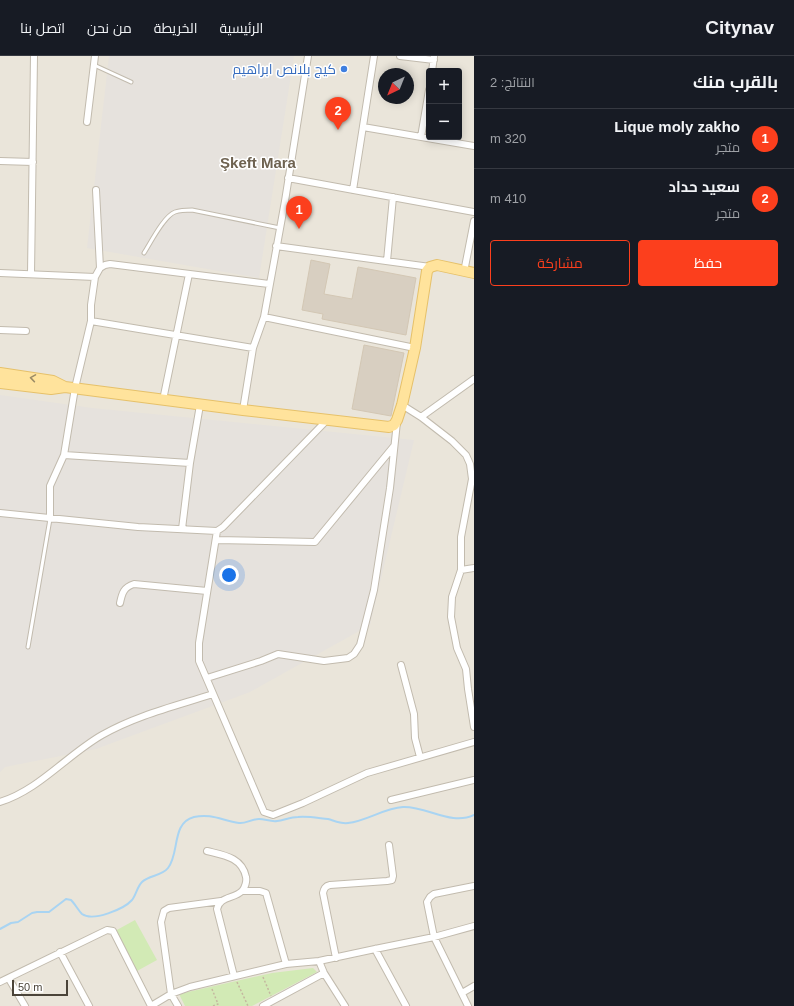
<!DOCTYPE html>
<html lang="ar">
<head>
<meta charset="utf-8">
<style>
  body { margin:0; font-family:Arial,Cairo,sans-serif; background:#242831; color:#f1f3f6; direction:rtl }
  .controls { position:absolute; right:12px; top:12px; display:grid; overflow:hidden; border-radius:4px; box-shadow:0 2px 10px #0003 }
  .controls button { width:36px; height:36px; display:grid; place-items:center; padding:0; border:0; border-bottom:1px solid #363941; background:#171b24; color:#f1f3f6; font:20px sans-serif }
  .compass { position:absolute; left:378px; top:12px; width:36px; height:36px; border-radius:50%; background:#171b24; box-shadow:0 2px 10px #0003; rotate:223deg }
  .scale { position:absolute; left:12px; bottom:10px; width:56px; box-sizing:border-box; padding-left:4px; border:2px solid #4b4439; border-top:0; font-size:11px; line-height:14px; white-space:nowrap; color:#4b4439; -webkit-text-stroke:3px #fff; paint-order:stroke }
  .you { position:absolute; left:229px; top:519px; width:14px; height:14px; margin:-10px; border:3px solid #fff; border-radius:50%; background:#1a73e8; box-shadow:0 0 0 6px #1a73e833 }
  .badge { display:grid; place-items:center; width:26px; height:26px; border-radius:50%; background:#fc3f1d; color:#fff; font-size:13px; font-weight:700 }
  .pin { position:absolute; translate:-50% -33px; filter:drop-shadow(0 1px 2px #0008) }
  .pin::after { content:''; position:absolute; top:21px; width:14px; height:12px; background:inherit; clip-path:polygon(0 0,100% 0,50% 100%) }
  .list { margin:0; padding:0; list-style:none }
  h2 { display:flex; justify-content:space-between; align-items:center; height:52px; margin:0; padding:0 16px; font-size:17px }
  h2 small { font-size:13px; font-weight:400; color:#9ea1a6 }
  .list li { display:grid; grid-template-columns:26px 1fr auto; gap:12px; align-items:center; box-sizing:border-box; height:60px; padding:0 16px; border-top:1px solid #363941 }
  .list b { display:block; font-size:15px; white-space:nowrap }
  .list p { margin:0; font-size:13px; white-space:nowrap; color:#9ea1a6 }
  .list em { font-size:13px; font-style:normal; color:#9ea1a6 }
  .actions { display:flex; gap:8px; padding:12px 16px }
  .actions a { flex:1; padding:9px 0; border:1px solid #fc3f1d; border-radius:4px; text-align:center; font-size:14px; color:#fc3f1d }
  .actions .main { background:#fc3f1d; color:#fff }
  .map { position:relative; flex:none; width:474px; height:950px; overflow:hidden; direction:ltr }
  header { display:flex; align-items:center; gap:24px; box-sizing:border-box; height:56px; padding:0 20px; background:#171b24; border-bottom:1px solid #363941 }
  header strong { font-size:19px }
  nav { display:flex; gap:22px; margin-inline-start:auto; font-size:14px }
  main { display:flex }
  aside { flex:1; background:#171b24 }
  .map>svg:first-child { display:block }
  .residential { fill:#eae5da; fill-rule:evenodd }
  .industrial { fill:#e6e2dd }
  .green { fill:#d2eab5 }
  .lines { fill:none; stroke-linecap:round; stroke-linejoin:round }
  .stream { stroke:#a9d4f2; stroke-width:2 }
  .building { fill:#d8cfc1; stroke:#d3c7b4 }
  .lane-casing { stroke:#c2bbae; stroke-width:5 }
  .street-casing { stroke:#c2bbae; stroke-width:8 }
  .primary-casing { stroke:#e6c16a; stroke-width:12 }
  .path { stroke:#c4b79f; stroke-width:1.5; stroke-dasharray:2 2; stroke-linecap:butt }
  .lane { stroke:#fff; stroke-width:3 }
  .street { stroke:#fff; stroke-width:6 }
  .primary { stroke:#ffe39c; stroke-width:10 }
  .oneway { stroke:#9c8c66 }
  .shop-dot { fill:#3f7fe0; stroke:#fff; stroke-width:1.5 }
  .labels { text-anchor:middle; stroke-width:3; stroke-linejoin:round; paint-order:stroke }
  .shop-label { font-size:14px; fill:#366cbe; stroke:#fff; text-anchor:end }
  .neighbourhood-label { font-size:15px; font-weight:bold; fill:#6e6250; stroke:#fff }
</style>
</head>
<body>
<header>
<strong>Citynav</strong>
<nav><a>الرئيسية</a><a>الخريطة</a><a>من نحن</a><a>اتصل بنا</a></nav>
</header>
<main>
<aside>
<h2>بالقرب منك<small>النتائج: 2</small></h2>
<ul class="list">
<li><span class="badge">1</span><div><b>Lique moly zakho</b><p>متجر</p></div><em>320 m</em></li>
<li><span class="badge">2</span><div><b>سعيد حداد</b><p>متجر</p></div><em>410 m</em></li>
</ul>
<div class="actions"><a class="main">حفظ</a><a>مشاركة</a></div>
</aside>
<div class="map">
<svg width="474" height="950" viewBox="0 0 474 950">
  <rect width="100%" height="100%" fill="#f6f3ec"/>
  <path class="residential" d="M0 0H474V950H0ZM429 15H459V81H429ZM384 18H408V42H384Z"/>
  <path class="industrial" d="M109 0H294L259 222 87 192Z
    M0 339 92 352 414 384 370 569 250 636 96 693 5 711 0 716Z"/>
  <path class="green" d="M135 864 157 904 137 915 115 875Z
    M313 912 317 916 252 950H185L179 938 272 917Z"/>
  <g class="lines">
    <path class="stream" d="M0 873 11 867 18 866 32 857 37 856H49L66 843 71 844C75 848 78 854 82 858 93 866 124 853 132 844 136 839 137 831 142 826 149 819 162 820 168 812 180 797 171 767 194 761 212 757 223 765 239 767 245 768 252 763 259 763 265 763 271 766 277 765 284 764 291 761 298 761 307 760 318 762 328 763 335 765 341 768 348 767 367 765 384 752 403 751 427 750 451 770 474 759"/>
  </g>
  <path class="building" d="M311 204 330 208 324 238 352 243 358 211 416 222 406 279 322 263 323 258 302 254Z
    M364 289 404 297 391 360 352 353Z"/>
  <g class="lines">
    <defs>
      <path id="lane" d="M94 9 131 26
        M144 197C151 186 164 160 175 156 181 154 186 154 192 154L280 172
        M28 591 50 463"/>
      <path id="street" d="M400 0 434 4
        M432 15 434 1
        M87 66 95 0
        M363 71 474 90
        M421 81 429 34
        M0 105 33 106
        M288 122 474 156
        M96 134 100 212
        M353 134 374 0
        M276 190 430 211
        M387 205 393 141
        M464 216 474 165
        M0 217 95 221
        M31 218 34 0
        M264 261 415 292
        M91 265 253 292
        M0 274 26 275
        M163 344 189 218
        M402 349 421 361 452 385 466 399 470 408 472 423 461 481V514L452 541 451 561 457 592 466 613 468 633 474 671
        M243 354 253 292 264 261 285 145 308 0
        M421 361 474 323
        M64 399 190 407
        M0 457 138 471 217 475 223 471 327 364
        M50 463V430L64 399 75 332 91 265V249L95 221 100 212 105 209 110 208 269 228
        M182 473 190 407 200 349
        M217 475 199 587V605L264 756 273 759 303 747 367 717 474 686
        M216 484 315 486 394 390
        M461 514 474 512
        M120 547C122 537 124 531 134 528L207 535
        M401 609 414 658 415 682 420 701
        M207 622 261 605 278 598 324 605 348 602 354 598 360 589 374 534 390 432 397 366
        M391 744 474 724
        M0 746C39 734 67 699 102 679 137 659 176 650 213 638
        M207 795C223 799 242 801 246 821 247 825 245 832 242 835 234 843 220 840 217 853L234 920
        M242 835H260L266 837 286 908
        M375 893 406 950
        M60 896 89 950
        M336 902 323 837C324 833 325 830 330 829L387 825 392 824 393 820 389 789
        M319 905 324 917 345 950
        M9 923 25 950
        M0 926 107 874 113 875 151 950
        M462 937 474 930
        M151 950 171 938 190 931 286 908 319 905 375 893 434 881 474 870
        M178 950 171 938 161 866 164 855 169 852 221 845
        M263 950 324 917
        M468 950 434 881 427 846 430 841 434 838 474 830"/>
      <path id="primary" d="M0 317 53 325 65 331
        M0 327 51 333 65 331 243 354 389 371 394 369 397 364 402 349 415 292 427 215 430 211 437 209 474 217"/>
    </defs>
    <use href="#lane" class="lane-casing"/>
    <use href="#street" class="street-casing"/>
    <use href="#primary" class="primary-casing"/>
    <path class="path" d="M263 921 271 940
      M237 926 248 950
      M212 933 218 948
      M213 950 218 948 219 950"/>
    <use href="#lane" class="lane"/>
    <use href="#street" class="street"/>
    <use href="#primary" class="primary"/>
  </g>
  <defs><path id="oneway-chevron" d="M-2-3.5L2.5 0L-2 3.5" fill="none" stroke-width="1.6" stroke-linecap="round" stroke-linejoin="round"/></defs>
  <use class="oneway" href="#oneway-chevron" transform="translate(33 322) rotate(-171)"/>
  <circle class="shop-dot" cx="344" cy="13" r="4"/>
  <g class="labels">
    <g class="shop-label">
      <text x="336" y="18">كيج بلانص ابراهيم</text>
    </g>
    <g class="neighbourhood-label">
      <text x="258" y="112">Şkeft Mara</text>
    </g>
  </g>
</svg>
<div class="controls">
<button>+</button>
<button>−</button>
</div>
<svg class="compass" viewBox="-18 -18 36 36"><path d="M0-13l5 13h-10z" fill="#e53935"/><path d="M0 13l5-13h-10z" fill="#9ea1a6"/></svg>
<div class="scale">50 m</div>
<div class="you"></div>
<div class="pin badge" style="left:299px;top:173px">1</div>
<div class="pin badge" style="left:338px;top:74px">2</div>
</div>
</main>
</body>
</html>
